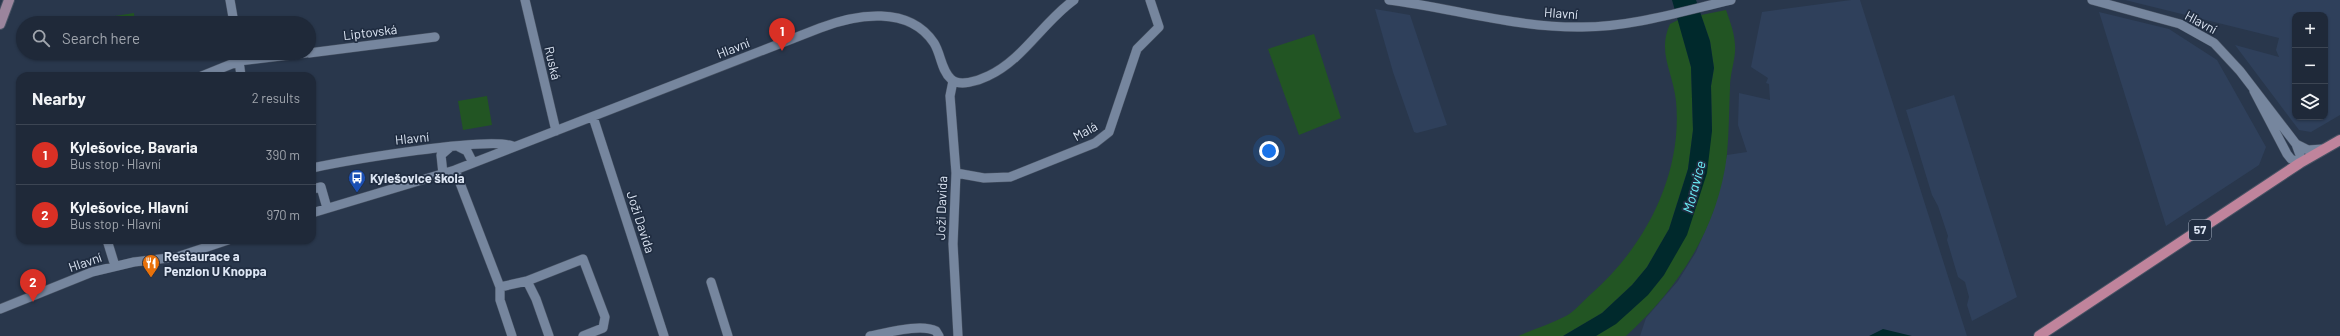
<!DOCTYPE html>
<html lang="en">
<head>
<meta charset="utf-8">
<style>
  body { margin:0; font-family:Barlow,sans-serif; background:#273141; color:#f1f3f6 }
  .controls { position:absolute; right:12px; top:12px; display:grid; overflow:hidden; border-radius:8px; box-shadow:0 1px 3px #0004 }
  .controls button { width:36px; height:36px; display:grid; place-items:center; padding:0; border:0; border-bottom:1px solid #3c4553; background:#1f2939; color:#f1f3f6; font:20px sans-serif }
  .you { position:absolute; left:1269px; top:151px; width:14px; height:14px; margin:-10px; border:3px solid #fff; border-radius:50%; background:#1a73e8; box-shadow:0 0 0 6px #1a73e833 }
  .badge { display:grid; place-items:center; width:26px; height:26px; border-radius:50%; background:#d93025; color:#fff; font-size:13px; font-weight:700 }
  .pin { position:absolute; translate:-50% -33px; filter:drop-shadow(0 1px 2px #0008) }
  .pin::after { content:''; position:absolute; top:21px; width:14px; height:12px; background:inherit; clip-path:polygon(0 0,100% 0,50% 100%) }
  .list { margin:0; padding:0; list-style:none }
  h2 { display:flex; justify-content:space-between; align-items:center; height:52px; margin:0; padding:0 16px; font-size:17px }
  h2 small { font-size:13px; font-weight:400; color:#a1a6ae }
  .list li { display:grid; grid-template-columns:26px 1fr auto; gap:12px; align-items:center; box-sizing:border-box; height:60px; padding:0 16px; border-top:1px solid #3c4553 }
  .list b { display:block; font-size:15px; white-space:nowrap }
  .list p { margin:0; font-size:13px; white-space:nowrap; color:#a1a6ae }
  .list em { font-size:13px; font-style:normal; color:#a1a6ae }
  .icon { flex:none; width:22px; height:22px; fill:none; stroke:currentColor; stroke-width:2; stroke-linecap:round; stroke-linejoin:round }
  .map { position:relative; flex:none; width:2340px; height:336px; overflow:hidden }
  .search { position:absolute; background:#1f2939; box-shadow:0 1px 3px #0004; left:16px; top:16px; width:300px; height:44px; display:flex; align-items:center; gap:10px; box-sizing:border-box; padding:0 14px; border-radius:22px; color:#a1a6ae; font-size:15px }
  .panel { position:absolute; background:#1f2939; box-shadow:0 1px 3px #0004; left:16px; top:72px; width:300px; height:172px; border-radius:12px }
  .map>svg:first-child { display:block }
  .built { fill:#2f405b; fill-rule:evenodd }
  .green { fill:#225523 }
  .water { fill:#00292c }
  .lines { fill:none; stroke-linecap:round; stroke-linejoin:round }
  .street-casing { stroke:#475263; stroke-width:10 }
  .secondary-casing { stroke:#475263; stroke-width:12 }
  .primary-casing { stroke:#475263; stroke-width:12 }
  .street { stroke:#76869e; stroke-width:9 }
  .secondary { stroke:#9b859d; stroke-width:10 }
  .primary { stroke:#c0849c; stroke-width:10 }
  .labels { text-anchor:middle; stroke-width:3.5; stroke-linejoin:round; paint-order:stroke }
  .shield { fill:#202d41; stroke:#a4aebe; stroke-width:1 }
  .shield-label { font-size:12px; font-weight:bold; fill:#dce5f3 }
  .street-label { font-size:13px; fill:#dce5f3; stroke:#202d41 }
  .poi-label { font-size:13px; font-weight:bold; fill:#dce5f3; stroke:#202d41; text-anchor:start }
  .water-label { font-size:14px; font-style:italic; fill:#6cf0fa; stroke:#202d41 }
</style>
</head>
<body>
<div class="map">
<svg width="2340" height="336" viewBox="0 0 2340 336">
  <rect width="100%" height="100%" fill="#29374c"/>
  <path class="built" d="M1851 0H1860L1967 336H1640L1646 318 1678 281 1696 252 1713 212 1727 155 1747 152 1738 125 1739 93 1770 100 1769 84 1766 83 1768 78 1751 67 1762 12Z
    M2125 0H2340V115L2311 132 2299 130 2235 45 2279 57 2276 50 2279 38ZM2295 15H2325V117H2295Z
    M1375 9 1410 15 1447 125 1417 133 1414 132 1393 72Z
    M2099 12 2169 29 2217 60 2266 147 2259 165 2166 226Z
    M1954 95 2017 297 1972 321 1967 305 1969 297 1965 282 1958 277 1947 240 1948 236 1938 206 1932 195 1906 110Z"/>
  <path class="green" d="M1726 10C1731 24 1736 37 1735 52 1734 64 1730 75 1730 87 1729 110 1729 132 1727 154 1719 226 1679 288 1626 336H1596C1623 320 1644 300 1664 275L1712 131 1711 86 1714 68 1710 41 1701 15Z
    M134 13 135 23H103L102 18Z
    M1678 20 1691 67 1693 130 1688 169 1669 229 1647 267 1632 285 1602 313 1563 336H1518C1534 329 1551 324 1566 316 1575 311 1583 301 1591 294 1645 247 1683 174 1676 101 1673 72 1657 52 1670 24Z
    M1314 34 1341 118 1299 135 1268 49Z
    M487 96 492 125 463 130 458 101Z"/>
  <path class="water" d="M1672 0H1696L1710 41 1714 68 1711 86 1712 131 1707 173 1687 235 1664 275 1648 295 1616 324 1596 336H1563L1602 313 1632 285 1647 267 1669 229 1688 169 1693 130 1691 67Z
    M1883 329 1912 336H1869Z"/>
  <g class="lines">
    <defs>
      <path id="street" d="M230 0 234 23
        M525 0 556 131
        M1389 0C1452 8 1517 28 1582 27 1632 27 1683 11 1731 0
        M2092 0 2180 24 2214 43 2240 71 2296 144 2300 155V163L2291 159 2287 154 2254 91
        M238 53 241 76
        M309 53 435 37
        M202 76 239 61 306 53
        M953 81 950 96 956 173 953 244 958 336
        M593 117 664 336
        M2296 144 2308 150 2323 149
        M459 147 467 151 473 163
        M312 168C340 162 498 134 514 147
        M455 170 500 287 527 281 583 259 605 317 603 328 583 336
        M956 173 984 178 1010 177 1095 143 1109 132 1137 49 1159 27 1150 0
        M443 174 441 155 449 148
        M312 189 321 187 327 208
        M312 213 455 170 820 28C856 14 909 5 934 43 941 54 941 70 951 79 959 87 978 81 988 76 1023 60 1043 22 1074 0
        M107 240 115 266
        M527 281 536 299 549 336
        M711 282 728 336
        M500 287V300L512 336
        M0 309 92 272 134 262 177 257 228 240
        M870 336C887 333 921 323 936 331L939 336"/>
      <path id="secondary" d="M0 24 9 0"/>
      <path id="primary" d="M2039 336 2300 163 2340 140"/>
    </defs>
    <use href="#street" class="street-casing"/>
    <use href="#secondary" class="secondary-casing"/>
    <use href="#primary" class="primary-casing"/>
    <use href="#street" class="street"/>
    <use href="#secondary" class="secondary"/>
    <use href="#primary" class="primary"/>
  </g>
  <defs>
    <symbol id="bus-pin" viewBox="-11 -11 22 30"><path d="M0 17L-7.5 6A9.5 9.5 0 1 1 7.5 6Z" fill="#1a4fb4" stroke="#202d41"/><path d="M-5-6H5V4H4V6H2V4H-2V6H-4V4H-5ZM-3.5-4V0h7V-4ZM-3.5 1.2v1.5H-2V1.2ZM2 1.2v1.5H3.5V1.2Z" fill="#fff"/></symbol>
    <symbol id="restaurant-pin" viewBox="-11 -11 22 30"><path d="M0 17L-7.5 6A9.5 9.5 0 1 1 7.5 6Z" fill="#e8710a" stroke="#202d41"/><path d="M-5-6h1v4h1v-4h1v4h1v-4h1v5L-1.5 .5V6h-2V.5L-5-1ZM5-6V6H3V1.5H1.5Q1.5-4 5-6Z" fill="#fff"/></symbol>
  </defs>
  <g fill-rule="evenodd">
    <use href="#bus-pin" x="347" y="168" width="20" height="27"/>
    <use href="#restaurant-pin" x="141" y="253" width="20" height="27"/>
  </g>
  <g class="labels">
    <rect class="shield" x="2189" y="220" width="22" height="20" rx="3"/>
    <g class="shield-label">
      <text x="2200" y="234">57</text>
    </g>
    <g class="street-label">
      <text transform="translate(1561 13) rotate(4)" y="5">Hlavní</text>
      <text transform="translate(2201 22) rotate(28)" y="5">Hlavní</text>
      <text transform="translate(370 32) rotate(-7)" y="5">Liptovská</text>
      <text transform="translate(733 48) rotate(-21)" y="5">Hlavní</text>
      <text transform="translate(553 63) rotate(77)" y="5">Ruská</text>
      <text transform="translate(1085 131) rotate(-29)" y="5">Malá</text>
      <text transform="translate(412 138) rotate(-6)" y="5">Hlavní</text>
      <text transform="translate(941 208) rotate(-88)" y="5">Joži Davida</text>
      <text transform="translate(641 222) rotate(72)" y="5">Joži Davida</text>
      <text transform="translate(85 262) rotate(-19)" y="5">Hlavní</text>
    </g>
    <g class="poi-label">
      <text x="370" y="183">Kylešovice škola</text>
      <text x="164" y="261">Restaurace a<tspan x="164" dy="15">Penzion U Knoppa</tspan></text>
    </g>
    <g class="water-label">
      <text transform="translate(1694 187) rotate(-75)" y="5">Moravice</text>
    </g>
  </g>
</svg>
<div class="controls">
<button>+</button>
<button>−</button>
<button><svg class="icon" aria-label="layers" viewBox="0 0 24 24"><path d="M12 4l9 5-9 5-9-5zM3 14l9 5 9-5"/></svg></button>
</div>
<div class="you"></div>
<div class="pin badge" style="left:782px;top:51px">1</div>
<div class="pin badge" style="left:33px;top:302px">2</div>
<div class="search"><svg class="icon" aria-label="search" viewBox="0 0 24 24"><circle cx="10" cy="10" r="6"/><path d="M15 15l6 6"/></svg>Search here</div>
<section class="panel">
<h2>Nearby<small>2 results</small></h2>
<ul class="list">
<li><span class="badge">1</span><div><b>Kylešovice, Bavaria</b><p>Bus stop · Hlavní</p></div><em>390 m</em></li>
<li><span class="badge">2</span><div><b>Kylešovice, Hlavní</b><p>Bus stop · Hlavní</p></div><em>970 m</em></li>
</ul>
</section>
</div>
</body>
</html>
